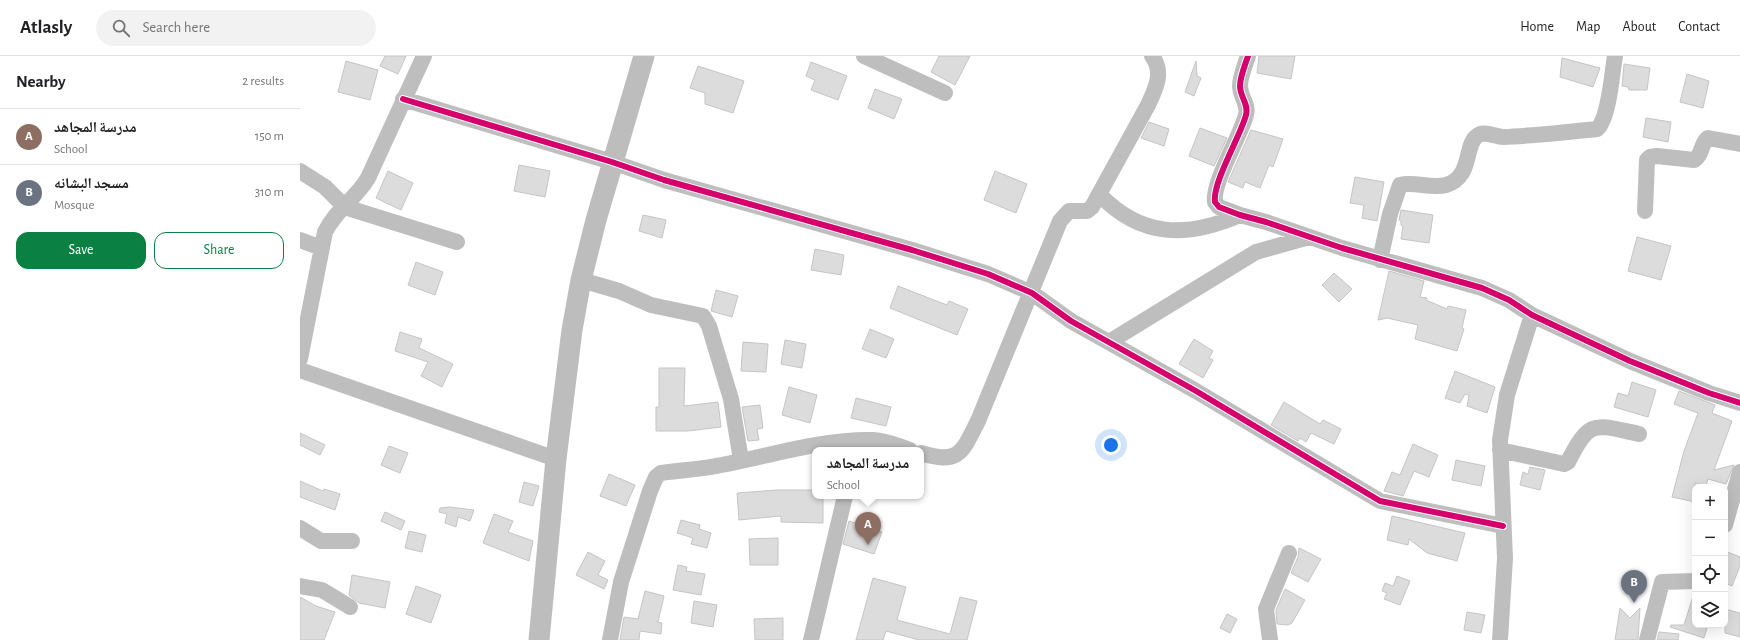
<!DOCTYPE html>
<html lang="en">
<head>
<meta charset="utf-8">
<style>
  body { margin:0; font-family:"Alegreya Sans","Noto Naskh Arabic",sans-serif; background:#f2f2f2; color:#202124 }
  .controls { position:absolute; right:12px; bottom:12px; display:grid; overflow:hidden; border-radius:8px; box-shadow:0 4px 16px #0002 }
  .controls button { width:36px; height:36px; display:grid; place-items:center; padding:0; border:0; border-bottom:1px solid #e0e0e0; background:#fff; color:#202124; font:20px sans-serif }
  .you { position:absolute; left:811px; top:389px; width:14px; height:14px; margin:-10px; border:3px solid #fff; border-radius:50%; background:#1a73e8; box-shadow:0 0 0 6px #1a73e833 }
  .badge { display:grid; place-items:center; width:26px; height:26px; border-radius:50%; background:#0b8043; color:#fff; font-size:13px; font-weight:700 }
  .pin { position:absolute; translate:-50% -33px; filter:drop-shadow(0 1px 2px #0008) }
  .pin::after { content:''; position:absolute; top:21px; width:14px; height:12px; background:inherit; clip-path:polygon(0 0,100% 0,50% 100%) }
  .popup { position:absolute; left:512px; top:391px; width:112px; height:52px; box-sizing:border-box; display:grid; place-content:center; border-radius:8px; background:#fff; filter:drop-shadow(0 1px 3px #0005); font-size:13px; white-space:nowrap; color:#757577 }
  .popup b { font-size:15px; color:#202124 }
  .popup::after { content:''; position:absolute; left:50%; top:100%; margin-left:-8px; border:8px solid transparent; border-top-color:#fff }
  .list { margin:0; padding:0; list-style:none }
  h2 { display:flex; justify-content:space-between; align-items:center; height:52px; margin:0; padding:0 16px; font-size:17px }
  h2 small { font-size:13px; font-weight:400; color:#757577 }
  .list li { display:grid; grid-template-columns:26px 1fr auto; gap:12px; align-items:center; box-sizing:border-box; height:56px; padding:0 16px; border-top:1px solid #e0e0e0 }
  .list b { display:block; font-size:15px; white-space:nowrap }
  .list p { margin:0; font-size:13px; white-space:nowrap; color:#757577 }
  .list em { font-size:13px; font-style:normal; color:#757577 }
  .actions { display:flex; gap:8px; padding:12px 16px }
  .actions a { flex:1; padding:9px 0; border:1px solid #0b8043; border-radius:12px; text-align:center; font-size:14px; color:#0b8043 }
  .actions .main { background:#0b8043; color:#fff }
  .icon { flex:none; width:22px; height:22px; fill:none; stroke:currentColor; stroke-width:2; stroke-linecap:round; stroke-linejoin:round }
  .map { position:relative; flex:none; width:1440px; height:584px; overflow:hidden }
  header { display:flex; align-items:center; gap:24px; box-sizing:border-box; height:56px; padding:0 20px; background:#fff; border-bottom:1px solid #e0e0e0 }
  header strong { font-size:19px }
  nav { display:flex; gap:22px; margin-inline-start:auto; font-size:14px }
  .search { width:280px; height:36px; background:#f2f2f2; display:flex; align-items:center; gap:10px; box-sizing:border-box; padding:0 14px; border-radius:22px; color:#757577; font-size:15px }
  main { display:flex }
  aside { flex:1; background:#fff }
  .map>svg:first-child { display:block }
  .building { fill:#dcdcdc; stroke:#c5c5c5 }
  .lines { fill:none; stroke-linecap:round; stroke-linejoin:round }
  .minor { stroke:#bebebe; stroke-width:16 }
  .major { stroke:#bdbdbd; stroke-width:21 }
  .cycleway-casing { stroke:#fff; stroke-width:8 }
  .cycleway { stroke:#d6006c; stroke-width:6 }
</style>
</head>
<body>
<header>
<strong>Atlasly</strong>
<div class="search"><svg class="icon" aria-label="search" viewBox="0 0 24 24"><circle cx="10" cy="10" r="6"/><path d="M15 15l6 6"/></svg>Search here</div>
<nav><a>Home</a><a>Map</a><a>About</a><a>Contact</a></nav>
</header>
<main>
<aside>
<h2>Nearby<small>2 results</small></h2>
<ul class="list">
<li><span class="badge" style="background:#8d6e63">A</span><div><b>مدرسة المجاهد</b><p>School</p></div><em>150 m</em></li>
<li><span class="badge" style="background:#6b7280">B</span><div><b>مسجد البشانه</b><p>Mosque</p></div><em>310 m</em></li>
</ul>
<div class="actions"><a class="main">Save</a><a>Share</a></div>
</aside>
<div class="map">
<svg width="1440" height="584" viewBox="0 0 1440 584">
  <rect width="100%" height="100%" fill="#fff"/>
  <path class="building" d="M85 0H106L98 18 80 10Z
    M639 0H670L655 29 631 16Z
    M959 0H995L991 23 957 17Z
    M1262 2 1300 12 1293 31 1260 21Z
    M46 5 78 14 70 44 38 36Z
    M896 5 897 20 901 22 894 40 885 36Z
    M511 6 547 20 538 44 511 34 515 24 506 20Z
    M1324 8 1350 12 1347 34H1329L1328 31 1322 30Z
    M398 10 444 25 433 57 405 48V37L390 32Z
    M1387 18 1409 25 1403 52 1380 46Z
    M575 33 602 43 594 63 568 52Z
    M1346 62 1371 66 1368 86 1343 81Z
    M849 66 869 73 864 90 841 82Z
    M900 72 927 82 914 110 889 100Z
    M951 74 983 83 973 111 969 109 960 132 945 126 943 132 928 126Z
    M219 109 250 115 245 141 214 135Z
    M88 115 113 127 101 154 76 142Z
    M695 115 727 128 716 157 684 144Z
    M1055 121 1084 126 1077 165 1062 162 1064 149 1050 147Z
    M1101 154 1133 159 1129 187 1101 183 1103 170 1101 169V165L1099 164Z
    M343 159 366 164 362 182 339 175Z
    M1337 181 1371 190 1361 224 1328 215Z
    M515 193 544 199 541 219 511 214Z
    M116 206 143 216 135 239 108 229Z
    M1089 215 1124 225 1120 241 1127 242 1126 244 1147 253 1148 250 1166 254 1162 272 1164 273 1157 295 1115 283 1118 269 1087 262 1078 264Z
    M1034 217 1052 233 1039 246 1022 229Z
    M598 230 647 249 649 245 668 253 657 279 590 252Z
    M416 234 438 240 432 261 411 255Z
    M570 273 594 283 586 302 562 293Z
    M100 276 122 283 119 292 153 308 142 331 121 320 128 306 95 295Z
    M894 283 913 295 909 302 913 304 903 322 879 308Z
    M485 284 506 288 502 312 481 308Z
    M443 286 468 288 466 316 441 315Z
    M359 312H385L384 350 418 346 421 371 388 375H356V351H359Z
    M1155 315 1195 331 1187 357 1167 350 1169 339 1165 338 1160 347 1145 342Z
    M1332 326 1356 334 1348 361 1314 351 1318 337 1328 340Z
    M489 331 517 339 510 367 482 359Z
    M1379 335 1415 349 1412 357 1432 365 1414 414 1434 409 1426 428 1408 423 1406 430 1395 427V446L1372 441 1384 395 1398 357 1374 348Z
    M556 342 591 351 586 370 551 362Z
    M984 346 1020 368 1023 364 1041 373 1034 388 1011 377 1006 386 1000 382 998 385 971 369Z
    M460 349 463 372 457 373 459 384 448 385 442 351Z
    M0 377 25 389 20 399 0 389Z
    M1113 388 1138 399 1129 421 1114 415 1103 440 1084 435 1092 416 1100 419Z
    M89 390 108 397 100 417 81 409Z
    M1156 404 1185 410 1181 430 1152 424Z
    M1230 411 1245 414 1240 434 1220 429 1223 416 1228 418Z
    M309 418 335 429 326 450 300 440Z
    M0 425 23 435 24 433 40 438 35 454 0 441Z
    M224 426 239 430 233 450 219 446Z
    M477 434H515V440H523V467L481 466V460L439 464 437 437Z
    M150 451 174 454 170 465 158 461 156 471 145 467 147 458 139 456 140 452Z
    M85 456 105 465 101 474 81 465Z
    M194 458 213 465 208 476 233 485 229 505 183 487Z
    M1092 460 1165 477 1157 505 1127 497 1109 483 1108 489 1087 484Z
    M381 464 400 469 399 473 411 477 407 492 391 488 393 482 377 477Z
    M549 465 582 476 574 498 543 488Z
    M109 475 126 479 122 496 105 492Z
    M478 482V509H450L449 483Z
    M999 492 1021 503 1008 526 991 517 998 501Z
    M1425 495 1440 501V510L1432 530 1425 527Z
    M288 496 305 505 298 519 308 524 304 533 276 519Z
    M378 509 387 511 386 515 405 518 401 539 373 534Z
    M52 519 90 526 85 552 59 547 49 539Z
    M1097 520 1110 525 1100 549 1084 543 1087 537 1082 535 1085 527 1093 530Z
    M573 522 606 531 597 564 650 578 660 541 677 545 667 584H619L586 575 583 584H556Z
    M116 530 141 539 131 567 106 558Z
    M985 533 1005 544 992 567 988 569 977 568 976 554Z
    M345 535 364 540 358 566 362 567 361 578 340 575 339 584H320L324 561 338 563Z
    M1393 540H1395V569H1408L1404 582 1370 571 1371 569H1384Z
    M0 541 16 550 35 556 24 584H0Z
    M394 545 417 549 413 571 391 567Z
    M1320 552 1330 562 1340 552 1338 584H1315Z
    M1425 553 1440 557V581L1425 577Z
    M1167 556 1185 559 1181 577 1164 574Z
    M927 558 937 563 930 577 920 572Z
    M483 562V584H455L454 563Z
    M1359 576 1379 578 1378 584H1357Z"/>
  <g class="lines">
    <path class="minor" d="M564 0 645 37
      M948 0C945 9 940 21 940 30 940 41 949 48 946 59 941 79 912 127 915 146L919 151 940 159 966 166 1042 192 1182 232 1209 244 1232 259 1330 305 1409 337 1440 347
      M103 43 312 106 364 124 612 194 688 218 732 237 771 265 896 335 1080 445 1203 470
      M0 115 25 131 43 149 48 152 157 186
      M799 138C841 182 887 182 940 159
      M1345 155 1347 104 1350 101 1357 100 1394 104C1403 99 1400 88 1408 82L1440 88
      M0 184 21 192
      M1080 204 1090 158 1100 129C1114 125 1131 133 1146 129 1173 121 1164 89 1177 80 1184 74 1195 81 1203 81 1234 80 1266 76 1297 73 1309 63 1312 17 1315 0
      M281 224 319 235 351 249 403 260 409 270 431 343 441 404
      M809 286 956 196 1009 181
      M0 303 25 176C37 152 55 144 68 122L124 0
      M0 314 256 403
      M1200 394 1264 408 1268 406C1290 363 1293 368 1339 378
      M621 397C660 409 662 396 678 365L760 165 769 155H787L792 151 848 49C856 32 864 16 852 0
      M1425 469 1440 416
      M0 472 21 485H52
      M0 530 22 534 50 551
      M310 584 321 526 350 435 356 421 361 417C379 414 397 414 416 410 467 401 519 383 572 384 586 384 598 390 610 394
      M511 584 545 440
      M970 584 966 553 989 497
      M1200 584 1205 502 1200 384 1207 339 1232 259
      M1347 584 1362 526 1395 525"/>
    <path class="major" d="M239 584 256 403 272 274 281 224 296 164 344 0"/>
    <defs>
      <path id="cycleway" d="M948 0C945 9 940 21 940 30 940 41 949 48 946 59 941 79 912 127 915 146L919 151 940 159 966 166 1042 192 1182 232 1209 244 1232 259 1330 305 1409 337 1440 347
        M103 43 312 106 364 124 612 194 688 218 732 237 771 265 896 335 1080 445 1203 470"/>
    </defs>
    <use href="#cycleway" class="cycleway-casing"/>
    <use href="#cycleway" class="cycleway"/>
  </g>
</svg>
<div class="controls">
<button>+</button>
<button>−</button>
<button><svg class="icon" aria-label="locate" viewBox="0 0 24 24"><circle cx="12" cy="12" r="6"/><path d="M12 2v4M12 18v4M2 12h4M18 12h4"/></svg></button>
<button><svg class="icon" aria-label="layers" viewBox="0 0 24 24"><path d="M12 4l9 5-9 5-9-5zM3 14l9 5 9-5"/></svg></button>
</div>
<div class="you"></div>
<div class="pin badge" style="left:568px;top:489px;background:#8d6e63">A</div>
<div class="popup"><b>مدرسة المجاهد</b>School</div>
<div class="pin badge" style="left:1334px;top:547px;background:#6b7280">B</div>
</div>
</main>
</body>
</html>
